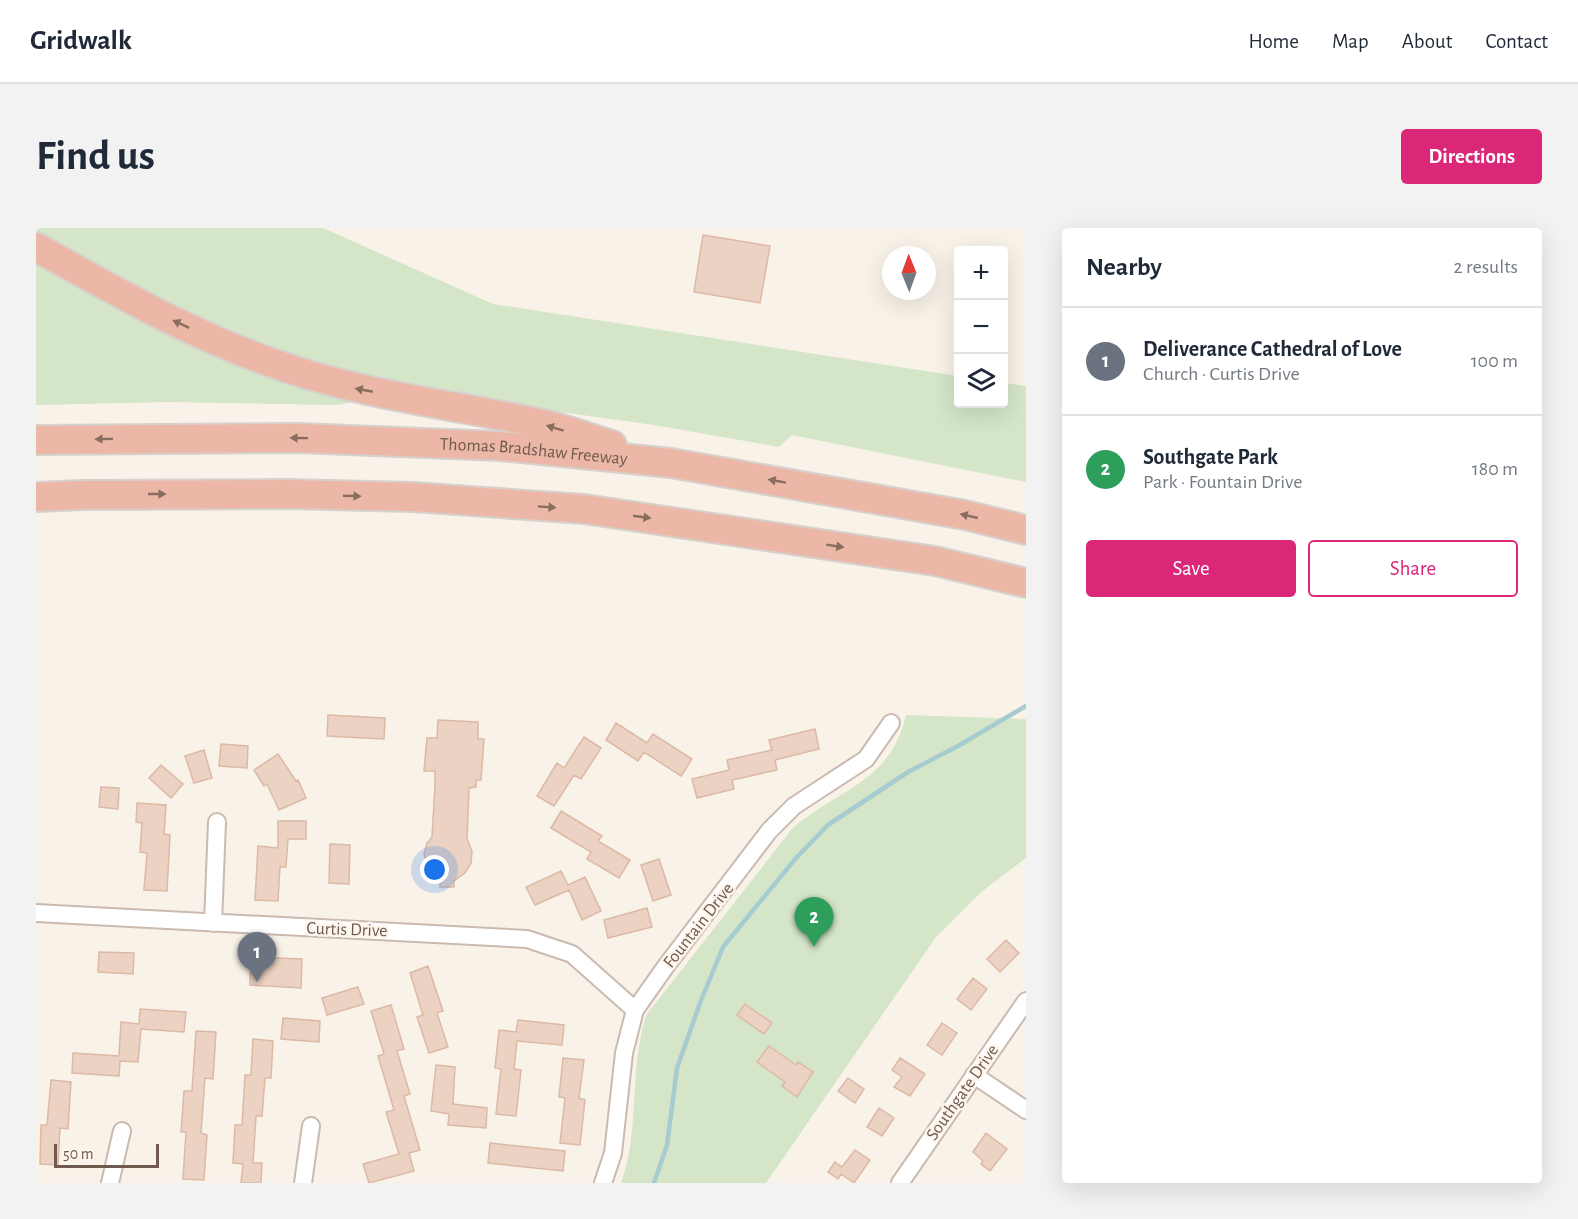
<!DOCTYPE html>
<html lang="en">
<head>
<meta charset="utf-8">
<style>
  body { margin:0; font-family:"Alegreya Sans",sans-serif; background:#f2f2f3; color:#1f2937 }
  .controls { position:absolute; right:18px; top:18px; display:grid; overflow:hidden; border-radius:6px; box-shadow:0 6px 24px #0002 }
  .controls button { width:54px; height:54px; display:grid; place-items:center; padding:0; border:0; border-bottom:2px solid #e0e1e3; background:#fff; color:#1f2937; font:30px sans-serif }
  .compass { position:absolute; left:846px; top:18px; width:54px; height:54px; border-radius:50%; background:#fff; box-shadow:0 6px 24px #0002; rotate:359deg }
  .scale { position:absolute; left:18px; bottom:15px; width:105px; box-sizing:border-box; padding-left:6px; border:3px solid #705a4f; border-top:0; font-size:16px; line-height:21px; white-space:nowrap; color:#705a4f; -webkit-text-stroke:4px #fdf6ed; paint-order:stroke }
  .you { position:absolute; left:399px; top:642px; width:21px; height:21px; margin:-15px; border:4px solid #fff; border-radius:50%; background:#1a73e8; box-shadow:0 0 0 9px #1a73e833 }
  .badge { display:grid; place-items:center; width:39px; height:39px; border-radius:50%; background:#db2777; color:#fff; font-size:20px; font-weight:700 }
  .pin { position:absolute; translate:-50% -50px; filter:drop-shadow(0 2px 3px #0008) }
  .pin::after { content:''; position:absolute; top:32px; width:21px; height:18px; background:inherit; clip-path:polygon(0 0,100% 0,50% 100%) }
  .list { margin:0; padding:0; list-style:none }
  h2 { display:flex; justify-content:space-between; align-items:center; height:78px; margin:0; padding:0 24px; font-size:26px }
  h2 small { font-size:20px; font-weight:400; color:#747a83 }
  .list li { display:grid; grid-template-columns:39px 1fr auto; gap:18px; align-items:center; box-sizing:border-box; height:108px; padding:0 24px; border-top:2px solid #e0e1e3 }
  .list b { display:block; font-size:22px; white-space:nowrap }
  .list p { margin:0; font-size:20px; white-space:nowrap; color:#747a83 }
  .list em { font-size:20px; font-style:normal; color:#747a83 }
  .actions { display:flex; gap:12px; padding:18px 24px }
  .actions a { flex:1; padding:14px 0; border:2px solid #db2777; border-radius:6px; text-align:center; font-size:21px; color:#db2777 }
  .actions .main { background:#db2777; color:#fff }
  .icon { flex:none; width:33px; height:33px; fill:none; stroke:currentColor; stroke-width:2; stroke-linecap:round; stroke-linejoin:round }
  .map { position:relative; flex:none; width:990px; height:955px; overflow:hidden; border-radius:6px }
  header { display:flex; align-items:center; gap:36px; box-sizing:border-box; height:84px; padding:0 30px; background:#fff; border-bottom:2px solid #e0e1e3 }
  header strong { font-size:28px }
  nav { display:flex; gap:33px; margin-inline-start:auto; font-size:21px }
  .intro { display:flex; align-items:center; justify-content:space-between; box-sizing:border-box; height:144px; padding:0 36px }
  h1 { margin:0; font-size:42px }
  .button { padding:15px 27px; border-radius:6px; background:#db2777; color:#fff; font-size:21px; font-weight:700 }
  main { display:flex; gap:36px; padding:0 36px }
  aside { flex:1; background:#fff; border-radius:6px; box-shadow:0 6px 24px #0002 }
  .map>svg:first-child { display:block }
  .green { fill:#d4e5c8 }
  .lines { fill:none; stroke-linecap:round; stroke-linejoin:round }
  .stream { stroke:#a6cbd1; stroke-width:4.5 }
  .building { fill:#ebd2c3; stroke:#dcb9a5; stroke-width:1.5 }
  .minor-casing { stroke:#cabaaf; stroke-width:20 }
  .motorway-casing { stroke:#d7d1ce; stroke-width:32 }
  .minor { stroke:#fff; stroke-width:16 }
  .motorway { stroke:#ecb7a6; stroke-width:28 }
  .oneway { fill:#896d60 }
  .labels { text-anchor:middle; stroke-width:5; stroke-linejoin:round; paint-order:stroke }
  .street-label { font-size:18px; fill:#705a4f; stroke:#fdf6ed }
</style>
</head>
<body>
<header>
<strong>Gridwalk</strong>
<nav><a>Home</a><a>Map</a><a>About</a><a>Contact</a></nav>
</header>
<div class="intro"><h1>Find us</h1><a class="button">Directions</a></div>
<main>
<div class="map">
<svg width="990" height="955" viewBox="0 0 990 955">
  <rect width="100%" height="100%" fill="#f9f2e8"/>
  <path class="green" d="M0 0H287L457 76 922 148V176H968V155L990 158V254L756 207 743 219 618 197 423 170 228 123 0 9Z
    M0 30 315 169 314 175 299 177 131 174 0 177Z
    M870 487 990 491V630L944 665 900 709 730 955H585C605 901 592 840 611 786L756 601C802 560 854 556 870 487Z"/>
  <g class="lines">
    <path class="stream" d="M618 955 631 917 641 840 664 775 687 719 760 630 792 597 872 544 922 518 990 478"/>
  </g>
  <path class="building" d="M667 7 734 18 724 75 658 64Z
    M292 487 349 490 348 511 291 508Z
    M402 492 442 494V511H448L445 552H440V559L433 560 431 611 436 623 435 635 429 645 418 653V659H404V651L392 641 388 626 391 615 396 609 399 557V543H388L391 510H401Z
    M580 495 611 515 617 506 656 531 645 548 608 524 602 533 570 512Z
    M779 501 783 521 739 532 741 542 696 552 698 561 661 570 656 551 693 542 691 532 736 522 733 512Z
    M548 509 565 520 545 551 538 547 518 578 501 568 521 535 528 540Z
    M185 516 212 518 211 540 183 538Z
    M168 522 176 550 158 555 149 528Z
    M242 526 260 553 262 552 270 570 243 582 231 556 228 558 218 542Z
    M125 537 147 556 135 570 113 550Z
    M65 559 83 560 82 581 63 579Z
    M101 575 130 577 128 606 134 607 131 663 108 662 111 625 104 624 106 595 100 594Z
    M525 583 566 608 562 613 594 632 583 650 551 631 555 624 515 600Z
    M242 593H270V611H252L250 639H244L242 673 219 672 222 618 242 620Z
    M294 616 314 617 313 656 293 655Z
    M623 631 635 667 617 673 605 637Z
    M525 643 532 657 549 649 565 683 546 692 533 662 499 677 490 659Z
    M611 680 616 699 572 710 568 692Z
    M970 712 983 725 964 744 951 731Z
    M63 724 98 725 97 746 62 744Z
    M215 729 266 731 265 760 214 757Z
    M392 738 407 783 401 785 412 819 393 825 381 789 387 787 374 745Z
    M937 750 951 761 935 782 921 771Z
    M322 759 328 776 291 787 286 770Z
    M709 776 736 795 728 806 701 787Z
    M355 777 368 821 361 823 374 866 368 868 384 922 373 925 378 943 333 955 327 936 363 926 350 884 358 882 342 828 348 826 335 783Z
    M104 781 150 784 148 804 105 801 102 834 84 833 83 848 36 845 37 825 83 828 85 794 103 796Z
    M247 790 284 793 283 814 245 811Z
    M482 792 528 797 526 817 481 813 478 841 485 842 480 888 460 886 465 841 459 840 463 802 480 804Z
    M906 795 921 805 906 827 891 817Z
    M160 803 180 804 177 851 169 850 165 905 171 907 168 952 147 951 150 904H145L148 863H156Z
    M217 811 237 813 235 850H229L226 888H220L217 935H226L225 955H205L207 936 197 935 199 897H206L209 847H215Z
    M733 818 760 837 762 834 777 844 761 869 746 858 749 854 721 834Z
    M527 830 548 832 543 870 549 872 544 917 524 915 529 870 523 869Z
    M864 830 889 846 874 868 858 859 866 849 856 842Z
    M400 837 419 839 417 876 451 880 450 900 412 897 413 886 395 883Z
    M812 850 828 861 819 875 802 863Z
    M15 852 35 854 32 901 24 900 22 937 4 936 5 897H11Z
    M843 880 858 890 846 908 831 899Z
    M950 905 971 921 954 943 945 936 947 933 937 924Z
    M454 915 529 923 527 943 452 935Z
    M819 922 834 932 818 955 805 946 802 951 792 944 799 934 806 939Z"/>
  <g class="lines">
    <defs>
      <path id="minor" d="M0 685 491 711 536 726 599 782
        M177 695 181 594
        M938 847 990 882
        M74 955 86 903
        M267 955 275 898
        M567 955 577 925 588 825 599 782 630 738 733 603 758 578 830 531 855 495
        M864 955 990 773"/>
      <g id="motorway">
        <path d="M0 19C82 65 164 112 254 141 335 168 419 177 502 195 527 200 552 210 576 217"/>
        <path id="s1" d="M0 212 263 210 464 218 635 235 929 287 990 302"/>
        <path d="M0 269 46 267 251 266 377 269 548 281 899 333 990 355"/>
      </g>
    </defs>
    <use href="#minor" class="minor-casing"/>
    <use href="#motorway" class="motorway-casing"/>
    <use href="#minor" class="minor"/>
    <use href="#motorway" class="motorway"/>
  </g>
  <defs><path id="oneway-solid" d="M-6-.8H1V-3.2L6.5 0L1 3.2V.8H-6Z" transform="scale(1.5)"/></defs>
  <g class="oneway">
    <use href="#oneway-solid" transform="translate(145 96) rotate(-155)"/>
    <use href="#oneway-solid" transform="translate(328 162) rotate(-169)"/>
    <use href="#oneway-solid" transform="translate(519 200) rotate(-163)"/>
    <use href="#oneway-solid" transform="translate(263 210) rotate(-179)"/>
    <use href="#oneway-solid" transform="translate(68 211) rotate(179)"/>
    <use href="#oneway-solid" transform="translate(741 253) rotate(-170)"/>
    <use href="#oneway-solid" transform="translate(121 266)"/>
    <use href="#oneway-solid" transform="translate(316 268) rotate(2)"/>
    <use href="#oneway-solid" transform="translate(511 279) rotate(4)"/>
    <use href="#oneway-solid" transform="translate(933 288) rotate(-167)"/>
    <use href="#oneway-solid" transform="translate(606 289) rotate(8)"/>
    <use href="#oneway-solid" transform="translate(799 318) rotate(9)"/>
  </g>
  <g class="labels">
    <g class="street-label">
      <text dy="6" stroke="none"><textPath href="#s1" startOffset="498">Thomas Bradshaw Freeway</textPath></text>
      <text transform="translate(662 697) rotate(-52)" y="6">Fountain Drive</text>
      <text transform="translate(311 701) rotate(2)" y="6">Curtis Drive</text>
      <text transform="translate(926 864) rotate(-55)" y="6">Southgate Drive</text>
    </g>
  </g>
</svg>
<div class="controls">
<button>+</button>
<button>−</button>
<button><svg class="icon" aria-label="layers" viewBox="0 0 24 24"><path d="M12 4l9 5-9 5-9-5zM3 14l9 5 9-5"/></svg></button>
</div>
<svg class="compass" viewBox="-18 -18 36 36"><path d="M0-13l5 13h-10z" fill="#e53935"/><path d="M0 13l5-13h-10z" fill="#747a83"/></svg>
<div class="scale">50 m</div>
<div class="you"></div>
<div class="pin badge" style="left:221px;top:754px;background:#6b7280">1</div>
<div class="pin badge" style="left:778px;top:719px;background:#2e9e5b">2</div>
</div>
<aside>
<h2>Nearby<small>2 results</small></h2>
<ul class="list">
<li><span class="badge" style="background:#6b7280">1</span><div><b>Deliverance Cathedral of Love</b><p>Church · Curtis Drive</p></div><em>100 m</em></li>
<li><span class="badge" style="background:#2e9e5b">2</span><div><b>Southgate Park</b><p>Park · Fountain Drive</p></div><em>180 m</em></li>
</ul>
<div class="actions"><a class="main">Save</a><a>Share</a></div>
</aside>
</main>
</body>
</html>
